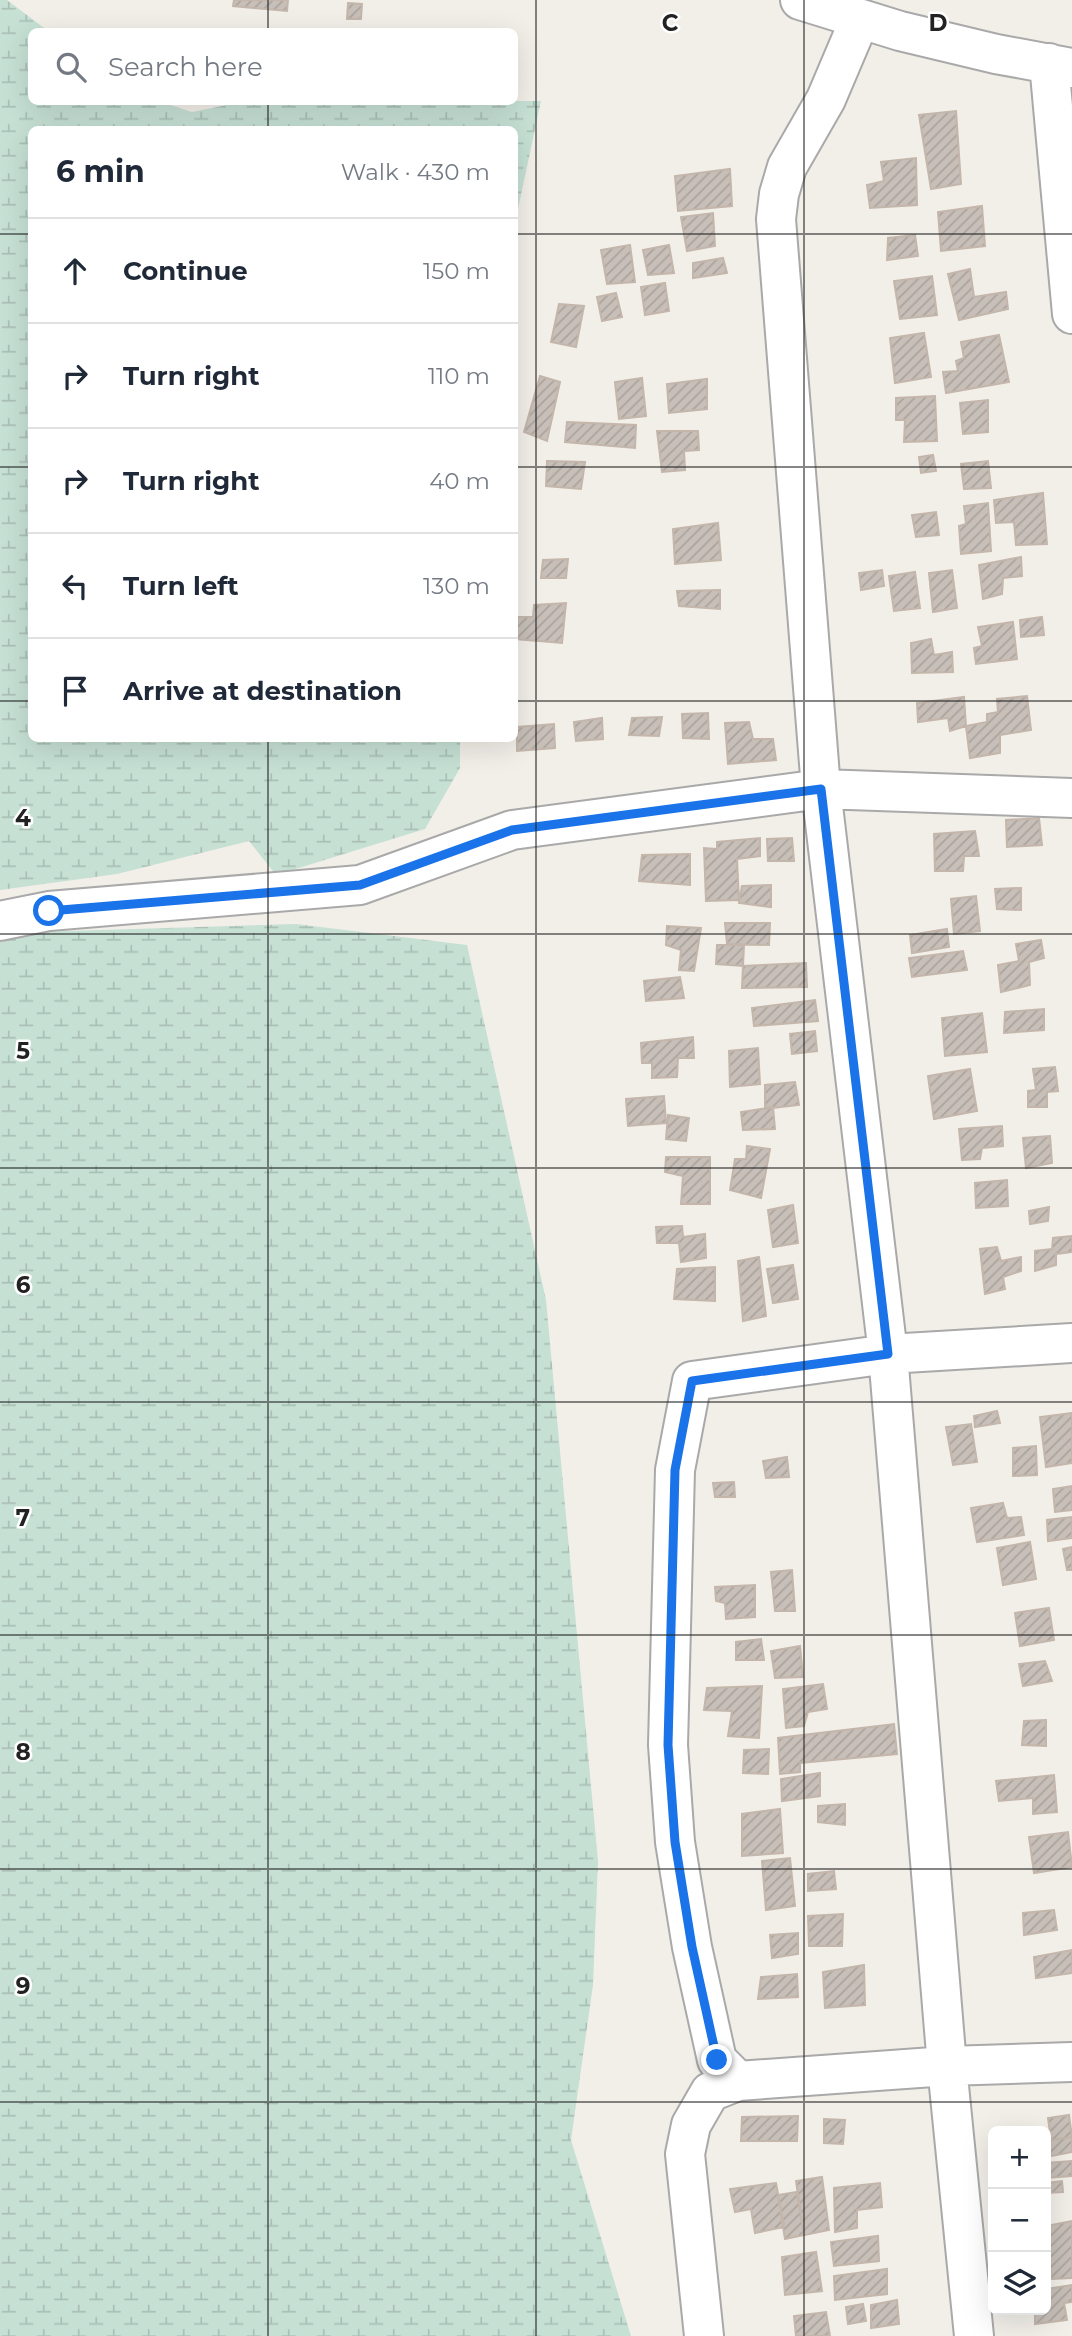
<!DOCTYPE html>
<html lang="en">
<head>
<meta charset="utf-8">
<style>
  body { margin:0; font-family:Montserrat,sans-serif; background:#f6f6f7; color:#1f2937 }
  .controls { position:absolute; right:21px; bottom:21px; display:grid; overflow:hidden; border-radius:10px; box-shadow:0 7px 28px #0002 }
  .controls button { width:63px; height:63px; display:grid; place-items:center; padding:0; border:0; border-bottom:2px solid #e0e1e3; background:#fff; color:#1f2937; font:35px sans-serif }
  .stop { position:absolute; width:21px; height:21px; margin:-16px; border:5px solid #1a73e8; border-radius:50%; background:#fff }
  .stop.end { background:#1a73e8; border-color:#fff; box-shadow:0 2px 7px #0008 }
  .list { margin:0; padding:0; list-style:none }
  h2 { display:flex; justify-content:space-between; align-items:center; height:91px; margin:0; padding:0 28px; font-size:30px }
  h2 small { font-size:23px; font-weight:400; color:#747a83 }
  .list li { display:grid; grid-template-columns:46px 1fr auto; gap:21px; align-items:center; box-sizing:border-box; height:105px; padding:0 28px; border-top:2px solid #e0e1e3 }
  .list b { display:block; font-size:26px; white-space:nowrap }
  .list em { font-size:23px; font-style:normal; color:#747a83 }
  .icon { flex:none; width:38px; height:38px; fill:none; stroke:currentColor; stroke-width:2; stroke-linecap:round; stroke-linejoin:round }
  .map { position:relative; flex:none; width:1072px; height:2336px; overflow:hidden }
  .search { position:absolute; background:#fff; box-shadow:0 7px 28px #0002; left:28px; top:28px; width:490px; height:77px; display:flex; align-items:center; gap:18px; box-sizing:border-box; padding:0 24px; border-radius:10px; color:#747a83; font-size:26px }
  .panel { position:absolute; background:#fff; box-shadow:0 7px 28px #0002; left:28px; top:126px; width:490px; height:616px; border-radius:10px }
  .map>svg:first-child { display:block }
  .wetland { fill:url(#wetland-marsh) }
  .building { fill:url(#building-hatch); stroke:#c4b6ab; stroke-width:2 }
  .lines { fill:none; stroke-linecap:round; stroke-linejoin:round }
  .minor-casing { stroke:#a9a9a9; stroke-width:42 }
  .minor { stroke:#fff; stroke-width:38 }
  .route { stroke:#1a73e8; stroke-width:9 }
  .grid { fill:none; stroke:#222; stroke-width:2; stroke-opacity:0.55 }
  .grid-label { font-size:23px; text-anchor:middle; font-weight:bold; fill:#222; stroke:#fff; stroke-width:5; stroke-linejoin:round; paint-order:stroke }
</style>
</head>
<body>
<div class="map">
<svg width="1072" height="2336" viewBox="0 0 1072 2336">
  <defs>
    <pattern id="wetland-marsh" width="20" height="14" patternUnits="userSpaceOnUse" patternTransform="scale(1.75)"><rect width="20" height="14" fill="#c6e0d4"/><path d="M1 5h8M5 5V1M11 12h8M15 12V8" fill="none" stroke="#aac0b6"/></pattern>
    <pattern id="building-hatch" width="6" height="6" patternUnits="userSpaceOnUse" patternTransform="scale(1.75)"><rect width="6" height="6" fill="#c7bfb8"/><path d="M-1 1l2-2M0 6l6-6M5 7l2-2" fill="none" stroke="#aba49e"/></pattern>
  </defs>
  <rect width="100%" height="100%" fill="#f2efe9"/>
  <path class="wetland" d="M0 0H7L48 31 32 32V102H161L192 112 242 102 541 101 515 223 514 130H32V738L460 739V768L425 829 276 875 249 841 117 874 0 890Z
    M296 924 467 945 546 1300 598 1861 593 1985 571 2140 631 2336H0V942L36 932Z"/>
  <path class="building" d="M234 0H288L287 11 233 6Z
    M348 3 362 4 361 19H347Z
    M956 111 961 184 931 189 919 115Z
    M916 158 917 205 870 208 867 185 884 181 881 162Z
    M730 169 732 206 678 211 675 176Z
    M982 206 985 246 941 251 938 212Z
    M713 213 715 246 687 251 681 217Z
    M915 235 918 256 887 260 888 238Z
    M630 245 635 282 607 284 601 250Z
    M669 245 674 273 648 275 643 250Z
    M723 258 727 273 693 278V263Z
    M970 269 974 297 1006 292 1008 309 959 320 948 274Z
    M932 276 937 315 900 319 894 281Z
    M665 283 669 311 645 315 641 287Z
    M616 293 622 317 602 321 597 297Z
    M559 304 584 306 576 347 551 342Z
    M924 333 931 377 895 383 890 338Z
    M999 335 1009 382 946 393 943 372 958 371 956 361 964 358 961 342Z
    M540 376 560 382 547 441 524 432Z
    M642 378 646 416 619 419 615 382Z
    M707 379V409L669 413 667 384Z
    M935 396 937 441 904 442 905 420H896V398Z
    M988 400V432L963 434 960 403Z
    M567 422 636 425 635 448 565 442Z
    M657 431H698L699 450 684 451 685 470 662 472Z
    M933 455 936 471 921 473 919 457Z
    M547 461 585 462 581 489 546 486Z
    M988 461 991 488 964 489 961 464Z
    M1043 493 1047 544 1016 545 1014 522 996 523 994 500Z
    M988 503 991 551 961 554 959 526 966 524 964 506Z
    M936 512 939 535 916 537 912 515Z
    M718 523 721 560 675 564 673 529Z
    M1021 557 1022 576 1003 578 1002 594 983 599 979 565Z
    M568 559 566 578H541L543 560Z
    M882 570 884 586 861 590 859 573Z
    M952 570 957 608 933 612 929 573Z
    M915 572 920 608 894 611 889 576Z
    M720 590V609L679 606 677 591Z
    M566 603 562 643 515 639 518 617H533L534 605Z
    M1042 617 1044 635 1021 637 1020 620Z
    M1013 622 1017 659 976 664 974 648 982 646 978 627Z
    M931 639 934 655 952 652 953 672 912 673 911 643Z
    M1027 696 1031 730 1000 735V753L970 758 966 726 987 722V714L998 712 997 699Z
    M964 697 966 726 950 731 948 718 918 722 917 703Z
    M708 713 709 739 683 738 682 714Z
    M662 717 659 736 629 735 632 718Z
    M602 718 603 739 576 741 574 722Z
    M749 722 753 739H773L776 760 728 764 725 723Z
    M554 724 555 748 517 751V727Z
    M1039 818 1042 845 1007 847 1006 820Z
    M975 831 979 856H964L963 871H935L934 834Z
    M760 838V856L737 859 739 900 706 901 704 848 717 849V842Z
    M792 838 794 861H768L767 839Z
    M690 854V885L639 881 642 855Z
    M771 885V907L739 903 742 886Z
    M1021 888V910L997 909 995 889Z
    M976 896 980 931 954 934 951 899Z
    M725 923H770L769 945 727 944Z
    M667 926 701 928 694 971 679 970 681 950 666 945Z
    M947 929 949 947 912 953 910 935Z
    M1041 940 1044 958 1029 962 1030 985 1001 992 998 965 1019 961 1016 944Z
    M717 945H744L743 966 716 964Z
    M963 951 967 970 912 977 909 958Z
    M806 963 807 987 742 988 743 966Z
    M680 977 684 998 646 1001 644 981Z
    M815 1000 818 1021 754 1026 752 1008Z
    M1044 1009V1030L1004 1033 1005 1012Z
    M982 1013 987 1052 945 1056 942 1018Z
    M815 1031 817 1051 792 1054 790 1034Z
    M693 1037 694 1058H678L677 1077 652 1078V1063H642L641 1043Z
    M758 1048 760 1084 730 1087 729 1051Z
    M1055 1067 1058 1091 1047 1092V1107H1028V1091L1036 1090 1033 1069Z
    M970 1069 977 1111 934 1119 928 1076Z
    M795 1082 799 1105 765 1109V1085Z
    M664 1096 666 1123 628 1126 626 1099Z
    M773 1107 775 1129 743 1130 741 1112Z
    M668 1115 689 1118 686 1141 666 1139Z
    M1002 1126 1003 1146 982 1148 980 1159 962 1160 959 1129Z
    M1050 1136 1052 1163 1026 1168 1023 1138Z
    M747 1146 770 1149 761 1198 730 1190 735 1159H746Z
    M666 1157H710V1204H681L683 1176 665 1172Z
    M1007 1180 1008 1206 976 1208 975 1183Z
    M793 1205 798 1243 773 1247 768 1210Z
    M1049 1207 1048 1221 1030 1224 1029 1211Z
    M682 1226 683 1237 705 1234 706 1258 681 1262 679 1243H657L656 1227Z
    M1072 1236V1252L1056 1254V1265L1035 1271V1251L1052 1249 1053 1238Z
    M997 1247 1001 1261 1021 1257V1271L1003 1277 1005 1289 985 1294 980 1249Z
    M759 1257 766 1316 743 1321 738 1261Z
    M793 1265 798 1299 773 1303 767 1269Z
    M715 1267V1301L674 1299 677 1269Z
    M997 1411 1000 1423 975 1427 974 1416Z
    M1072 1413V1463L1046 1467 1040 1417Z
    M971 1424 977 1462 953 1465 946 1427Z
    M1036 1446 1037 1475 1013 1476V1448Z
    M787 1457 789 1477 766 1478 763 1461Z
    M734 1482 735 1497H715L713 1483Z
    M1072 1486V1510L1055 1512 1053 1489Z
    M1003 1503 1007 1518 1021 1517 1024 1535 977 1542 971 1508Z
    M1072 1517V1538L1048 1541 1047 1520Z
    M1030 1542 1036 1579 1003 1585 997 1548Z
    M1072 1547V1570H1067L1063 1549Z
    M792 1570 795 1611H775L771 1572Z
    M755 1585V1617L726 1619 725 1603 716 1601 715 1587Z
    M1049 1608 1054 1640 1020 1646 1015 1613Z
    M761 1639 764 1660H736V1642Z
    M800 1646 803 1677 775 1678 771 1651Z
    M1045 1661 1052 1681 1023 1686 1019 1664Z
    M823 1684 827 1709 808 1712 804 1726 786 1728 783 1689Z
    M762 1686 759 1738 728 1736 732 1711 704 1710 707 1688Z
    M1046 1720V1746L1022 1745 1024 1721Z
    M894 1724 897 1754 800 1763V1772L780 1774 778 1738Z
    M769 1749 768 1774 743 1773 744 1750Z
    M820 1773V1796L782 1801 781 1779Z
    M1054 1775 1057 1812 1033 1814V1798L999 1801 996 1781Z
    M845 1804V1825L818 1822V1806Z
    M780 1809 783 1853 742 1856V1814Z
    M1068 1832 1072 1867 1034 1873 1029 1837Z
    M790 1858 795 1906 766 1910 762 1861Z
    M834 1871 836 1889 808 1891V1874Z
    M1054 1910 1057 1930 1024 1935 1023 1913Z
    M843 1914 842 1946H809L808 1916Z
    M798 1933V1954L772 1958 770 1935Z
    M1072 1950V1973L1036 1978 1034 1957Z
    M864 1965 865 2005 825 2008 823 1972Z
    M797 1974 798 1997 758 1999 761 1977Z
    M1069 2115 1072 2137 1051 2140 1048 2118Z
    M798 2116 797 2141H741L742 2117Z
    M824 2119 845 2120 843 2144 824 2143Z
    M1050 2133 1051 2140 1072 2137V2152L1046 2157V2134Z
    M1072 2161V2176L1046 2178V2163Z
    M822 2177 829 2230 804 2235 796 2181Z
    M1062 2181 1063 2192 1046 2193V2183Z
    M776 2183 784 2227 755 2233 751 2209 735 2212 730 2189Z
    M880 2183 882 2207 857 2210V2228L835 2232 834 2188Z
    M797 2192 804 2235 785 2239 778 2195Z
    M1072 2221V2278L1051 2279 1046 2226Z
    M878 2236 879 2261 834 2266 831 2242Z
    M816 2252 822 2291 785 2295 782 2257Z
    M887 2269V2294L835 2300 834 2276Z
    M1072 2285V2302L1064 2303 1067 2320 1035 2324V2310H1046V2289Z
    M897 2300 899 2324 871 2328V2305Z
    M863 2304 866 2321 848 2324 846 2307Z
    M826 2312 830 2336H796L794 2316Z"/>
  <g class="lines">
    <defs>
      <path id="minor" d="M800 0 900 31 996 54 1072 68
        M860 19 826 99 787 167 779 194 776 219 821 789 888 1354 947 2066 974 2336
        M1049 63 1072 314
        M0 921 49 911 360 885 512 830 821 789 1072 798
        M738 2081 717 2060 692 1947 675 1842 668 1745 675 1470 692 1381 888 1354 1072 1343
        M704 2336 685 2154 691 2125 710 2092 738 2081 947 2066 1072 2062"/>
    </defs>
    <use href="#minor" class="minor-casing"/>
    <use href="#minor" class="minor"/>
  </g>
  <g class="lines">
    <path class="route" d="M49 911 360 885 512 830 821 789 888 1354 692 1381 675 1470 668 1745 675 1842 692 1947 717 2060"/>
  </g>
  <path class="grid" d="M268 0V32M536 0V2336M804 0V2336M268 102V130M0 234H32M514 234H1072M0 467H32M514 467H1072M0 701H32M514 701H1072M268 738V2336M0 934H1072M0 1168H1072M0 1402H1072M0 1635H1072M0 1869H1072M0 2102H1072"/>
  <g class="grid-label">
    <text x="670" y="31">C</text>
    <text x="938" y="31">D</text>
    <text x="23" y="826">4</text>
    <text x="23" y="1059">5</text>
    <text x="23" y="1293">6</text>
    <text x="23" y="1526">7</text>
    <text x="23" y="1760">8</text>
    <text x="23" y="1994">9</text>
  </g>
</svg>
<div class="controls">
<button>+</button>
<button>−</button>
<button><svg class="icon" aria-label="layers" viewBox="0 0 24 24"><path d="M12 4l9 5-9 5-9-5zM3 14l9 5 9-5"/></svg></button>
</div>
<div class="stop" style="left:49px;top:911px"></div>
<div class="stop end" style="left:717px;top:2060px"></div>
<div class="search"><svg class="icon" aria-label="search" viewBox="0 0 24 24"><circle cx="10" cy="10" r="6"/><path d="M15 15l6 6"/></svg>Search here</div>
<section class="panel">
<h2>6 min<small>Walk · 430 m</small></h2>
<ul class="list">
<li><svg class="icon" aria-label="ahead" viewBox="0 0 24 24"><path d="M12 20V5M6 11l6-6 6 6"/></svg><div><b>Continue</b></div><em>150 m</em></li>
<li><svg class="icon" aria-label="right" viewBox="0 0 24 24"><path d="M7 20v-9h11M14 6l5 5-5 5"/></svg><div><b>Turn right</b></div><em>110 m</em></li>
<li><svg class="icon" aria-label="right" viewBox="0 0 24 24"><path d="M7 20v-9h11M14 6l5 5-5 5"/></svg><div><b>Turn right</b></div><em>40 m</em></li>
<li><svg class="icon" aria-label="left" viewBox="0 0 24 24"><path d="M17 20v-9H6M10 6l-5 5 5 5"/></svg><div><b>Turn left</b></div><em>130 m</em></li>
<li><svg class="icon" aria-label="arrive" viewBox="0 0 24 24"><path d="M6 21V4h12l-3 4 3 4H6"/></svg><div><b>Arrive at destination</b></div></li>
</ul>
</section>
</div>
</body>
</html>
